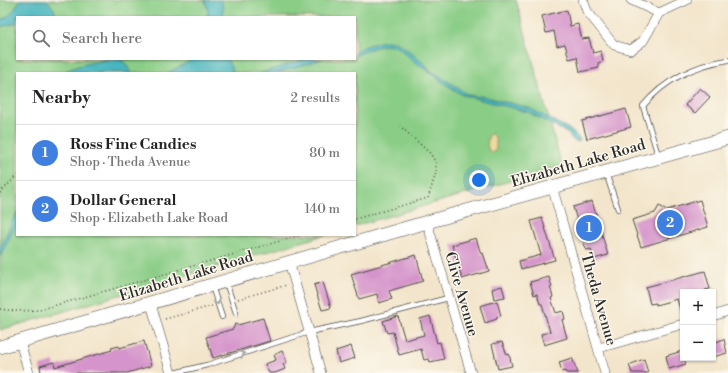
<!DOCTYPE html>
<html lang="en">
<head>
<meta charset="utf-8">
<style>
  body { margin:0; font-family:"Libre Bodoni",serif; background:#f2f2f2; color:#222 }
  .controls { position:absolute; right:12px; bottom:12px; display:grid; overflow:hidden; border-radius:0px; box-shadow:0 1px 3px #0004 }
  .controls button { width:36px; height:36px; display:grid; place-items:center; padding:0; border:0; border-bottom:1px solid #e0e0e0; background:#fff; color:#222; font:20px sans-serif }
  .you { position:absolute; left:479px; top:180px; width:14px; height:14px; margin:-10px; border:3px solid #fff; border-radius:50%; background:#1a73e8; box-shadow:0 0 0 6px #1a73e833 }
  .badge { display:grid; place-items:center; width:26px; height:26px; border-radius:50%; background:#d1495b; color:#fff; font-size:13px; font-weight:700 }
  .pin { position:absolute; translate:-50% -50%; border:2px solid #fff; box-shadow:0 1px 4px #0006 }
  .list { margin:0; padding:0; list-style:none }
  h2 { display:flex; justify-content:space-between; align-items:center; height:52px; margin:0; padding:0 16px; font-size:17px }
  h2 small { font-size:13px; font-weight:400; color:#767676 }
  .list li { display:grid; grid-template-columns:26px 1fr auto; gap:12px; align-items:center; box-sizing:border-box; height:56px; padding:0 16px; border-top:1px solid #e0e0e0 }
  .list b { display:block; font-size:15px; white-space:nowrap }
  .list p { margin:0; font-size:13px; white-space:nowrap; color:#767676 }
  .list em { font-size:13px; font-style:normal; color:#767676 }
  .icon { flex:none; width:22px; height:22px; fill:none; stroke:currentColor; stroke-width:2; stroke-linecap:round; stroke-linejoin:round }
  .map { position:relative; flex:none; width:728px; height:373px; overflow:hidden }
  .search { position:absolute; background:#fff; box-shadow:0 1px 3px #0004; left:16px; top:16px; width:340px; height:44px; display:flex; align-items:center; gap:10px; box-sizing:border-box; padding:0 14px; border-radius:0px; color:#767676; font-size:15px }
  .panel { position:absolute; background:#fff; box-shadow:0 1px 3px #0004; left:16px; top:72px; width:340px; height:164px; border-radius:0px }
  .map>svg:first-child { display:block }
  .green { fill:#8acd86; stroke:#5a7c58; fill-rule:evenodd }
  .sand { fill:#eeda9e; stroke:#8c8264 }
  .water { fill:#46b6be; stroke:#387074 }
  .building { fill:#d594cb }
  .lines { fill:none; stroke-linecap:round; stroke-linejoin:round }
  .service-casing { stroke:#494743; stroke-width:6 }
  .minor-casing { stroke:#494743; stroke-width:10 }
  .secondary-casing { stroke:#494743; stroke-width:14 }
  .path { stroke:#494743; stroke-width:1.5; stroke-dasharray:1 3; stroke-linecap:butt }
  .service { stroke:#fff; stroke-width:4.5 }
  .minor { stroke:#fff; stroke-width:9 }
  .secondary { stroke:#fff; stroke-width:13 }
  .oneway { stroke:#a0a0a0 }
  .labels { text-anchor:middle; stroke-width:3; stroke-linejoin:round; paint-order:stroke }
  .street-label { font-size:15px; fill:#2b2b2b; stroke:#fbf7ec }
</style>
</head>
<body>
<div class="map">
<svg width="728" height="373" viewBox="0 0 728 373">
  <rect width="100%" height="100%" fill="#fbf7ec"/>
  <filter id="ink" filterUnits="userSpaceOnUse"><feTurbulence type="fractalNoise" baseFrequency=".025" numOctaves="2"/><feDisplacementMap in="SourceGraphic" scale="8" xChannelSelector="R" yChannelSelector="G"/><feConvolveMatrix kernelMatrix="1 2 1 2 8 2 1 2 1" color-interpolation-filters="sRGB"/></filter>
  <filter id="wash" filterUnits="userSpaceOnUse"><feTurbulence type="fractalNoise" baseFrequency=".012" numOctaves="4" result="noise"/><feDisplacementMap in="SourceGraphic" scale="16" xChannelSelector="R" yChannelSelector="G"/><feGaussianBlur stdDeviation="0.9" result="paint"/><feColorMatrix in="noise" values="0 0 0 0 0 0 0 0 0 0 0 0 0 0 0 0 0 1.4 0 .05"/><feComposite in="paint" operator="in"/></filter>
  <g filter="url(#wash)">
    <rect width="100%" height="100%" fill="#f3e5cb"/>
    <path class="green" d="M0 0H516L562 166 355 226V73H17V235H325L0 330ZM17 17H355V59H17Z"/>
    <path class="sand" d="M492 134C496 136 497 147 495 151L491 153C486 148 487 141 489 135Z"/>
    <path class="water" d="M20 0H47L54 9 56 16 17 17V23L0 27V20C10 17 15 9 20 0Z
      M205 0H221L223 7V17H207L208 10Z
      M384 41C402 40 412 55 426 65L428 69 461 90C465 95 475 97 482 96L529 108 569 129 580 139V141L577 142 574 141 567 133 528 112 462 95 438 79 436 76 415 62 399 48 393 46 384 45 370 49 355 56V51L368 45Z
      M119 59 125 63 132 73H61C80 64 99 60 119 59Z
      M194 59H227L234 73H167Z
      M307 59H323L276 73H260Z
      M17 212V223L0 257V248Z"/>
    <g id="blocks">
      <path class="building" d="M567 10 570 26 578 24 582 39 589 38 593 53 601 51 603 61 598 63 599 68 580 72 577 57 569 59 565 44 557 46 554 31 546 33 542 16Z
        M700 88 710 97 695 113 685 105Z
        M626 109 631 127 587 139 582 121Z
        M700 200 708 227 641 247 632 220 655 213 659 206 667 210Z
        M592 201 608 255 594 259 591 249 586 250 573 207Z
        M542 218 555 260 521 269 519 261 541 255 531 221Z
        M476 238 481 254 483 253 489 271 462 279 452 245Z
        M416 255 423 281 389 291 392 299 379 303 377 294 359 299 351 274Z
        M705 271 710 289 705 290V292H683V313H681L677 299 656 305V303L650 304 646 287Z
        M549 277 552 287H550L553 297 551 298 556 313 563 311 565 319 562 320 567 338 544 345 541 334 550 332 542 304H540L537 294 534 295 530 282Z
        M323 282 331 308 322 310 314 285Z
        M502 286 505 297 494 299 492 289Z
        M497 301 501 316 496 317 497 319 485 323 480 306Z
        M398 316 405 340 424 335 420 319 430 316 437 343 440 342 444 359 430 362 429 359 424 360 421 349 399 355 393 332 387 333 383 321Z
        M263 318 270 341 213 358 206 337 233 329 235 324 238 325Z
        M724 339 727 353 713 357V343Z
        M144 341 151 366 127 373H41L40 366 54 362 55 367 112 350 111 348 119 346V348Z
        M502 342 507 355 509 354 512 366 498 369 492 344Z
        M351 346 355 358 339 363 336 351Z
        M282 351 287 362 283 364 285 369 275 373H269L265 364 276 360 274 355Z
        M682 351 683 358H684L686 364 669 369 666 356Z
        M572 358 578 373H566L565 371 562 372 559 362Z
        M644 359 648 373H632L629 365Z"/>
    </g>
  </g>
  <g filter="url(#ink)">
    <use href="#blocks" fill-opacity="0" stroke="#494743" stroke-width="1"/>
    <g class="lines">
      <defs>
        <path id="service" d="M658 155 643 106C664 80 695 65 728 60
          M606 173 618 209
          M226 282 236 313
          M212 286 222 317
          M174 373 207 365 309 332 361 321 448 298"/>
        <path id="minor" d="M583 0 587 11 614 45 631 50 643 41 659 13 687 0
          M631 0 659 13
          M552 186 605 373
          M427 222 471 373
          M289 262 321 373
          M151 304 171 373
          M713 316 728 311
          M20 342 29 373
          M599 348 683 324"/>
        <path id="secondary" d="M0 347 427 222 728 138"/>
      </defs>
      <use href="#service" class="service-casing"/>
      <use href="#minor" class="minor-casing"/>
      <use href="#secondary" class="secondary-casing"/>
      <path class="path" d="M0 193 17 175
        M355 219 428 198 436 173V163L430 153 400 126
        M238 299 287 285
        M0 309 15 311 39 310 301 235
        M165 319 212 306"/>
      <use href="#service" class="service"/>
      <use href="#minor" class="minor"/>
      <use href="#secondary" class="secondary"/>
    </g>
    <defs><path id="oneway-chevron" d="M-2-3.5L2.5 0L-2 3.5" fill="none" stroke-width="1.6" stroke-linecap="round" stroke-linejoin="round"/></defs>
    <g class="oneway">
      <use href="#oneway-chevron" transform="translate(217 302) rotate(72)"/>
      <use href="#oneway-chevron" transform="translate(242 354) rotate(-17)"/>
    </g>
  </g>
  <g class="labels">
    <g class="street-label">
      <text transform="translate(578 163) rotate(-16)" y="5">Elizabeth Lake Road</text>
      <text transform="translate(186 276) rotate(-17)" y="5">Elizabeth Lake Road</text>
      <text transform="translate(462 294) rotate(74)" y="5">Clive Avenue</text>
      <text transform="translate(599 299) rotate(74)" y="5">Theda Avenue</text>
    </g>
  </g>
</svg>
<div class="controls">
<button>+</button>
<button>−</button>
</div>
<div class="you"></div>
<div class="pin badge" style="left:589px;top:228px;background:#3f7fe0">1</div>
<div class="pin badge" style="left:670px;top:223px;background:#3f7fe0">2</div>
<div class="search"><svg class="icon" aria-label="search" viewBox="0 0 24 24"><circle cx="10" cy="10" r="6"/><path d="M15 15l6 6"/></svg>Search here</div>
<section class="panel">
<h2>Nearby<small>2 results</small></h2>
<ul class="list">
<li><span class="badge" style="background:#3f7fe0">1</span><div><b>Ross Fine Candies</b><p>Shop · Theda Avenue</p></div><em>80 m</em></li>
<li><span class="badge" style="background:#3f7fe0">2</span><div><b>Dollar General</b><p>Shop · Elizabeth Lake Road</p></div><em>140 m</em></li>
</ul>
</section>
</div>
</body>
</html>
